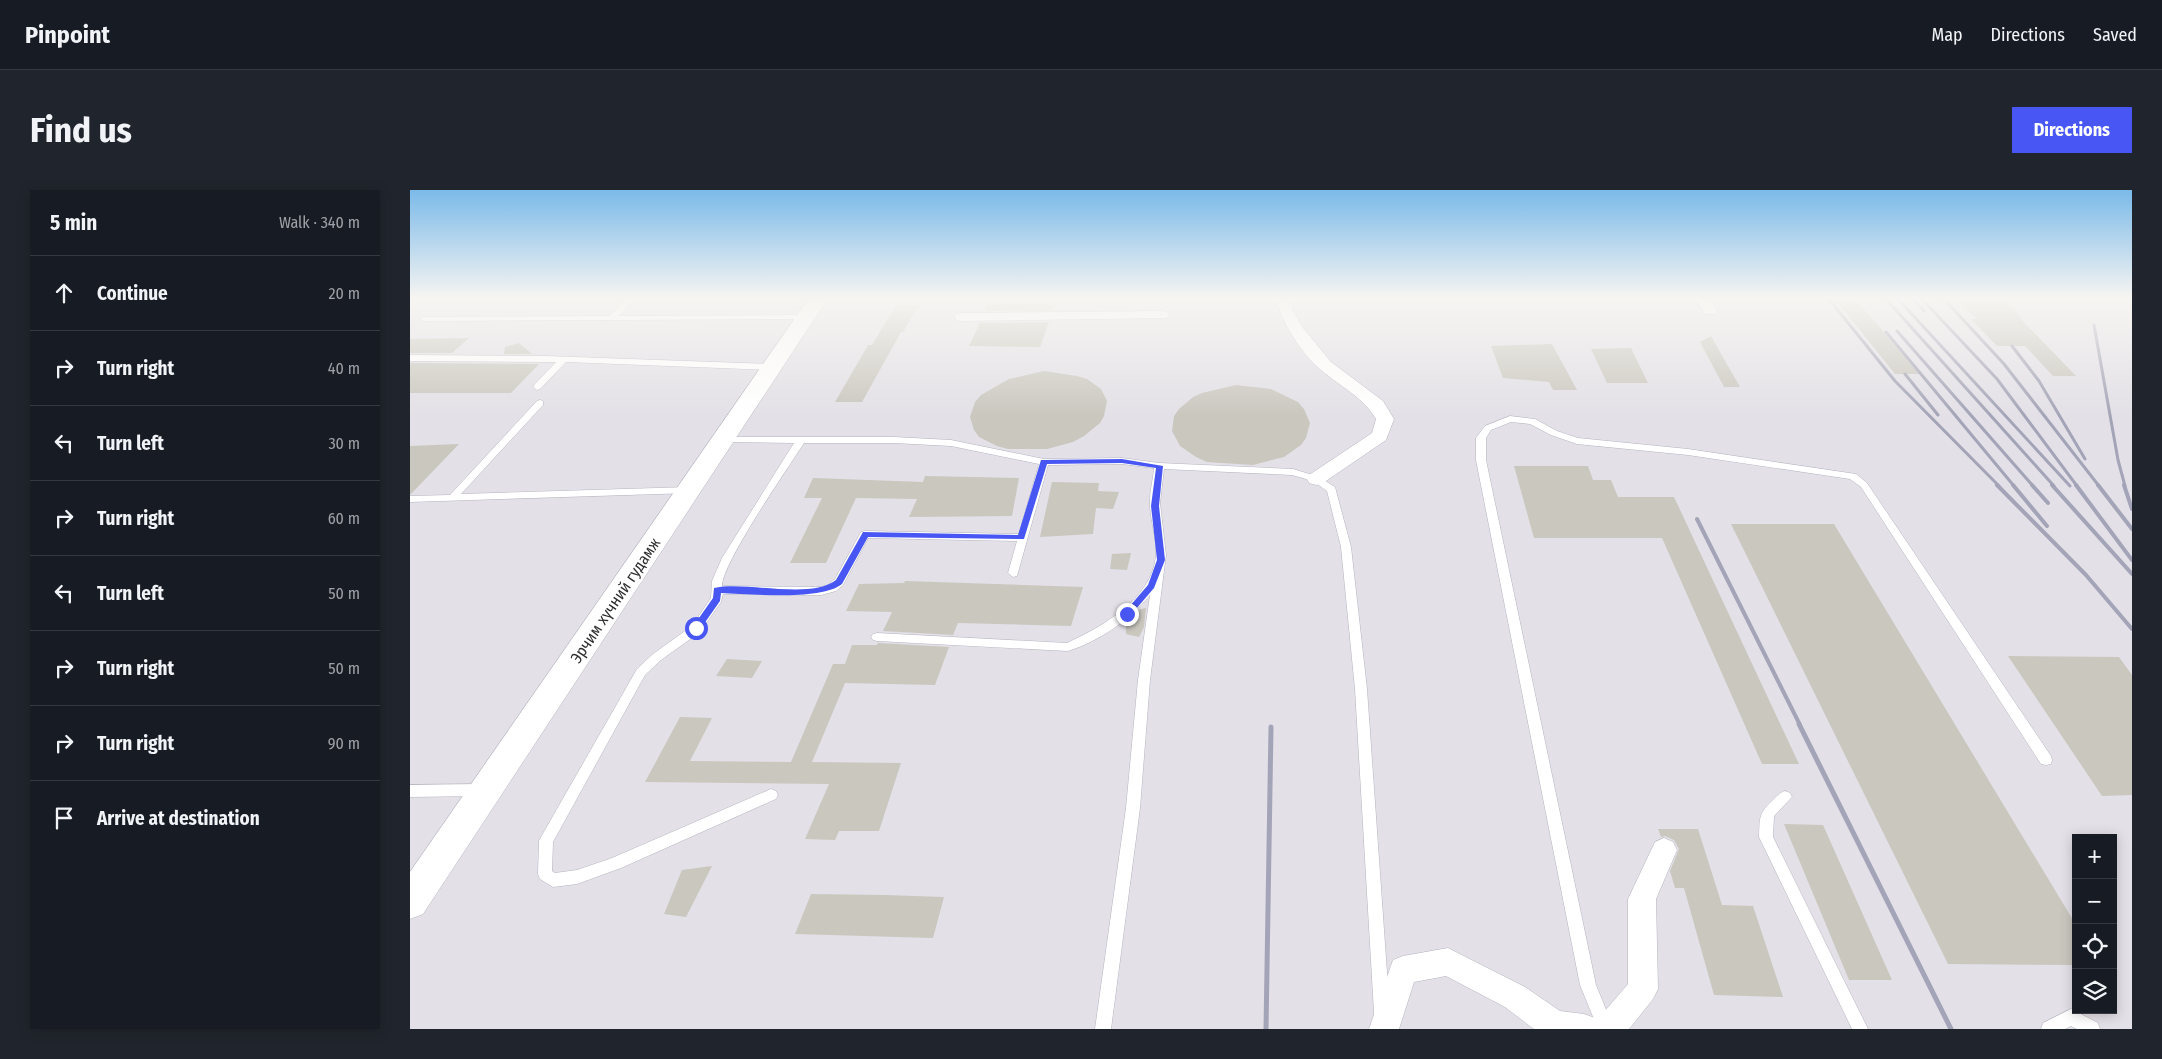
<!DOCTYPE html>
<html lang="en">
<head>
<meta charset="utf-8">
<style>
  body { margin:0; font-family:"Fira Sans Condensed",sans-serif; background:#20242c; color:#f1f3f6 }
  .controls { position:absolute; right:15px; bottom:15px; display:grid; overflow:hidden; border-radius:0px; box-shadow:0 2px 12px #0003 }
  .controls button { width:45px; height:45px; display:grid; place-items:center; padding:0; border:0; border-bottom:1px solid #363941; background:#171b24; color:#f1f3f6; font:25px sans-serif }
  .stop { position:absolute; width:15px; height:15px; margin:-11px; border:4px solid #4857f4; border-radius:50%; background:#fff }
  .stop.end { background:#4857f4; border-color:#fff; box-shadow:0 1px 5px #0008 }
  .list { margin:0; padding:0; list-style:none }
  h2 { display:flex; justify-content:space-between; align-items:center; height:65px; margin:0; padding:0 20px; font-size:21px }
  h2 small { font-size:16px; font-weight:400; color:#9ea1a6 }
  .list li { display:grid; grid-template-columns:32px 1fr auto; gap:15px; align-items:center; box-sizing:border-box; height:75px; padding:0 20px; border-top:1px solid #363941 }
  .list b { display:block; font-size:19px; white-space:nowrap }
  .list em { font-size:16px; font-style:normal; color:#9ea1a6 }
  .icon { flex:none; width:28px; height:28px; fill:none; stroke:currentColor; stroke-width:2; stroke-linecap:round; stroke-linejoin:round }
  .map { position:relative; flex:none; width:1722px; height:839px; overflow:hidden; border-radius:0px }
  header { display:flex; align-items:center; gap:30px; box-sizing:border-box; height:70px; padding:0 25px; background:#171b24; border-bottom:1px solid #363941 }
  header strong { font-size:24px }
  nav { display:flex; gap:28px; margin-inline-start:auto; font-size:18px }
  .intro { display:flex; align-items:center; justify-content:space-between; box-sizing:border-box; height:120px; padding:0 30px }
  h1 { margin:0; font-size:35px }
  .button { padding:12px 22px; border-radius:0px; background:#4857f4; color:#fff; font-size:18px; font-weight:700 }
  main { display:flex; gap:30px; padding:0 30px }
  aside { flex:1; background:#171b24; border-radius:0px; box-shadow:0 2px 12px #0003 }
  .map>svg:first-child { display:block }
  .industrial { fill:#e3e0e7; fill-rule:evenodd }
  .building { fill:#cac7bf }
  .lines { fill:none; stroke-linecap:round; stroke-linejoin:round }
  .lane-casing { stroke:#b4b5c0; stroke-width:1 }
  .street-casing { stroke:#b4b5c0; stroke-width:1 }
  .secondary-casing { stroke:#b4b5c0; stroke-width:1 }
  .lane { fill:#fff; fill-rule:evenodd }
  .street { fill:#fff; fill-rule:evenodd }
  .secondary { fill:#fff; fill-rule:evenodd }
  .rail-far2 { stroke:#a3a4b7; stroke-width:3 }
  .rail-far1 { stroke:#a3a4b7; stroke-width:4 }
  .rail { stroke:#a3a4b7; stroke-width:5 }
  .route { fill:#4857f4 }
  .labels { text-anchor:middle; stroke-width:5; stroke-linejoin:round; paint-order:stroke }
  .street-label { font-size:16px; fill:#2d2d2d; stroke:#fff }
</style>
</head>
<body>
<header>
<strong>Pinpoint</strong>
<nav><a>Map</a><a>Directions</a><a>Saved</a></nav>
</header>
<div class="intro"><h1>Find us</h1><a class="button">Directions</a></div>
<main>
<aside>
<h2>5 min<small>Walk · 340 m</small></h2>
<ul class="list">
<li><svg class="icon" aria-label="ahead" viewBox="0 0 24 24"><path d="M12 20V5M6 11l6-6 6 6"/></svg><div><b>Continue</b></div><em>20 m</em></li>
<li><svg class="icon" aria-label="right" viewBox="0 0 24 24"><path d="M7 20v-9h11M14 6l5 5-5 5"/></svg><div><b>Turn right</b></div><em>40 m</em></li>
<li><svg class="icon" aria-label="left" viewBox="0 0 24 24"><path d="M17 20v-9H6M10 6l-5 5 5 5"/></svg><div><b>Turn left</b></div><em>30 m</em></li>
<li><svg class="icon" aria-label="right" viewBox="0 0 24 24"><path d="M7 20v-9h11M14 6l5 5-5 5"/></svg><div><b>Turn right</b></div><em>60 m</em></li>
<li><svg class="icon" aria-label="left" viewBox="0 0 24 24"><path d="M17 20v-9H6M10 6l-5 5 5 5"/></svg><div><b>Turn left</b></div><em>50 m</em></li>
<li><svg class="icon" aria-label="right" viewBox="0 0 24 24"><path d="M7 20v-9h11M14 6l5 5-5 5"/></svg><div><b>Turn right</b></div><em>50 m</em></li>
<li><svg class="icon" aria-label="right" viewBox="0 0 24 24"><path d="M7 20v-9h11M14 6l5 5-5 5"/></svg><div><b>Turn right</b></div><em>90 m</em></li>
<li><svg class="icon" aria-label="arrive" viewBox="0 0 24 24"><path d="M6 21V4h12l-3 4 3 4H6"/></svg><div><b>Arrive at destination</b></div></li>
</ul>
</aside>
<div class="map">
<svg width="1722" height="839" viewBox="0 0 1722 839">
  <rect width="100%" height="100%" fill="#eee9e1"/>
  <path class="industrial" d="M0 108H1722V839H0ZM1666 648H1703V820H1666Z"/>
  <path class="building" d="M1424 108H1445L1509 184H1485Z
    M1545 108H1591L1613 128H1610L1666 186H1643L1615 156H1587L1561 129H1566Z
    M578 114H644L642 120 575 121Z
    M486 115H509L493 142H491L452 212H425L458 155H462Z
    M639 132 630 157 559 156 570 133Z
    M1301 146 1330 197H1314L1290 152Z
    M59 148 42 163H0V149Z
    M109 153 122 164H94L95 157Z
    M1142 154 1167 200H1143L1139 192 1093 188 1081 156Z
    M1221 158 1238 193H1197L1181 159Z
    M0 173 129 174 101 203H0Z
    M634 181 667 186 677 189 691 199 697 211 694 226 690 233 674 246 663 252 637 259H598L587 256 569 247 564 240 560 227 565 212 571 205 599 189Z
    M826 195 861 199 888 212 894 219 900 233 896 248 891 255 874 267 843 275 797 272 786 267 770 256 762 241 764 226 769 219 783 207 792 203Z
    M49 254 1 304H0V256Z
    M1104 276H1178L1183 290H1201L1208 307H1264L1389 574H1352L1252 348H1124Z
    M515 286 609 288 602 326 499 327 507 309 446 308 416 373H380L412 308H394L403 288 513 292Z
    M642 292 689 293 688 301 709 302 703 319 686 318 683 344 630 347Z
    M1321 334H1424L1666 735V775L1538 774Z
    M721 363 717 380 700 379 702 364Z
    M495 391 673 397 661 436 548 433 543 445 473 441 482 422 436 421 449 394 494 393Z
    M736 418 734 437 729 447 716 444V431L728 420Z
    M468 453 539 457 525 495 435 493 402 572 491 573 469 641H429L425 650 395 649 419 594 235 592 270 527 302 528 280 571 381 572 423 474H435L442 455H467Z
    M1598 466 1709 467 1722 485V605L1692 606Z
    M317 469 352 471 342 488 306 486Z
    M1374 634 1413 635 1482 790H1439Z
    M1248 639H1288L1312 715 1343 716 1373 807 1304 805 1274 698H1265L1260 681 1269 659 1264 650 1255 646 1251 647Z
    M302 676 276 727 254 724 272 680Z
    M401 704 475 705 534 707 523 748 385 744Z"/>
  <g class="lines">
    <defs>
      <path id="lane" d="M216 108H225L209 126 397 125 401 127 397 129 14 131 10 129 14 127 200 126Z
        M0 165 136 166 363 174 367 177 363 180 156 172 130 199 127 200 123 197 124 195 146 172 0 171Z
        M130 210 133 211V215L51 304 280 297 285 300 280 303 0 312V306L40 305 127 211Z
        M1100 226 1125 229 1147 241 1168 248 1278 259 1446 284 1457 293 1641 566 1642 570 1641 574 1636 575 1631 574 1451 297 1440 289 1278 265 1167 254 1141 245 1120 234 1101 232 1081 240 1076 248V270L1186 795 1204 839H1188L1170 795 1066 270V248L1075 236Z
        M313 247H484L541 250 634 269 712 268 749 273 883 279 909 287 925 297 941 357 957 499 981 839H965L945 499 931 357 917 301 903 291 882 285 754 279 750 313 756 365 740 490 730 618 701 839H685L716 618 728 490 740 405C719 430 690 451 658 461L467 451 463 450 461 447 463 444 467 443 657 453C693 436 741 410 746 366 747 349 741 333 740 316 739 304 743 291 744 278L712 274 638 275 607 386 603 387 598 383 607 351 458 348 433 395 426 401 411 405 313 404 311 412 290 442 251 470 235 485 143 652 142 681 145 683 167 680 202 668 361 599 366 601 368 605 366 609 211 678 167 694 143 697 130 689 128 684 129 651 131 647 227 479 243 464 282 436 301 408 302 391 312 368 384 253 310 252 308 250ZM394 253H484L541 256 629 274 609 344 455 341 451 342 425 389 418 395 411 397 312 396C312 373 378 278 394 253Z
        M71 594 76 596 78 600 76 604 71 606 0 607V595Z
        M1375 601 1380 603 1382 607 1364 626 1363 647 1458 839H1442L1349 647C1350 629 1348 624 1362 611 1366 607 1369 603 1375 601Z
        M1661 819 1688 833 1690 839H1667L1661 836 1655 839H1631L1633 833Z"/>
      <path id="street" d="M866 108H880L883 121 893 138 921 172 973 211 984 229 976 250 913 293 906 295 899 293 897 289 899 285 962 243 966 229C954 208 930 196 911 180 892 164 871 132 866 108Z
        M1285 108H1299L1307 121 1305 124H1295Z
        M752 121 757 122 759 125 757 128 551 131 546 130 544 127 546 124 551 123Z
        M1254 648 1263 652 1267 660 1246 709 1248 799 1243 809 1219 839H1124L1095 817 1036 786 1004 792 989 839H959L983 770 993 766 1038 758 1115 797 1150 821 1174 824 1185 828 1187 834 1189 828 1218 794V709L1245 652Z"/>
      <path id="secondary" d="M399 108H418L13 724 0 729V682Z"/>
    </defs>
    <use href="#lane" class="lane-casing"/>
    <use href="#street" class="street-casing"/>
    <use href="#secondary" class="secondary-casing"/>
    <use href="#lane" class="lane"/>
    <use href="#street" class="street"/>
    <use href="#secondary" class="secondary"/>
    <path class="rail-far2" d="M1418 108 1485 191 1589 296
      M1475 108 1644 296
      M1487 108 1660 296
      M1502 108 1514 121
      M1511 108 1587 189 1667 296
      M1533 108 1594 174 1689 296
      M1684 135 1708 270 1715 296
      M1487 141 1623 296
      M1476 142 1604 296
      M1602 156 1629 191 1675 269
      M1495 184 1528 225"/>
    <path class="rail-far1" d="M1587 295 1676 385 1722 439
      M1603 295 1637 336
      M1622 295 1638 313
      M1642 295 1722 384
      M1666 295 1722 370
      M1688 295 1722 339
      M1714 295 1722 319
      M1287 329 1390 535"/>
    <path class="rail" d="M1389 534 1541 839
      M856 839 861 537"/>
  </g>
  <linearGradient id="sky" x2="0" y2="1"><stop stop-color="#7bbae9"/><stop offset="0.48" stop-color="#f7f5f2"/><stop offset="1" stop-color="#f7f5f2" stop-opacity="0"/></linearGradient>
  <rect width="1722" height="226" fill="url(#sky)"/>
  <path class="route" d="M712 269 753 276 749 316 755 370 744 398 720 426H714L713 424 738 395 747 370 741 316 746 278 712 273 637 274 614 349 458 347 432 394C411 411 340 404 311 403L310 411 289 441H283L282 438 303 408 304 398C336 391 401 410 426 390L453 342 608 345 631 270Z"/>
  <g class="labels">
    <g class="street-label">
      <text transform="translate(205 410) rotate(-56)" y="6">Эрчим хүчний гудамж</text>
    </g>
  </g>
</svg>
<div class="controls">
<button>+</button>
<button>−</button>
<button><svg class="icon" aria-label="locate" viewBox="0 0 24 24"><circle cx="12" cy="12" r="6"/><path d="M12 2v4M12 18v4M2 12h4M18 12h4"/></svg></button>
<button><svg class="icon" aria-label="layers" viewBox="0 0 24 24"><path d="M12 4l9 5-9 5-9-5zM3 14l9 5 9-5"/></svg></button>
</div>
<div class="stop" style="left:286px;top:438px"></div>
<div class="stop end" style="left:717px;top:424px"></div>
</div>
</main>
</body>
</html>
